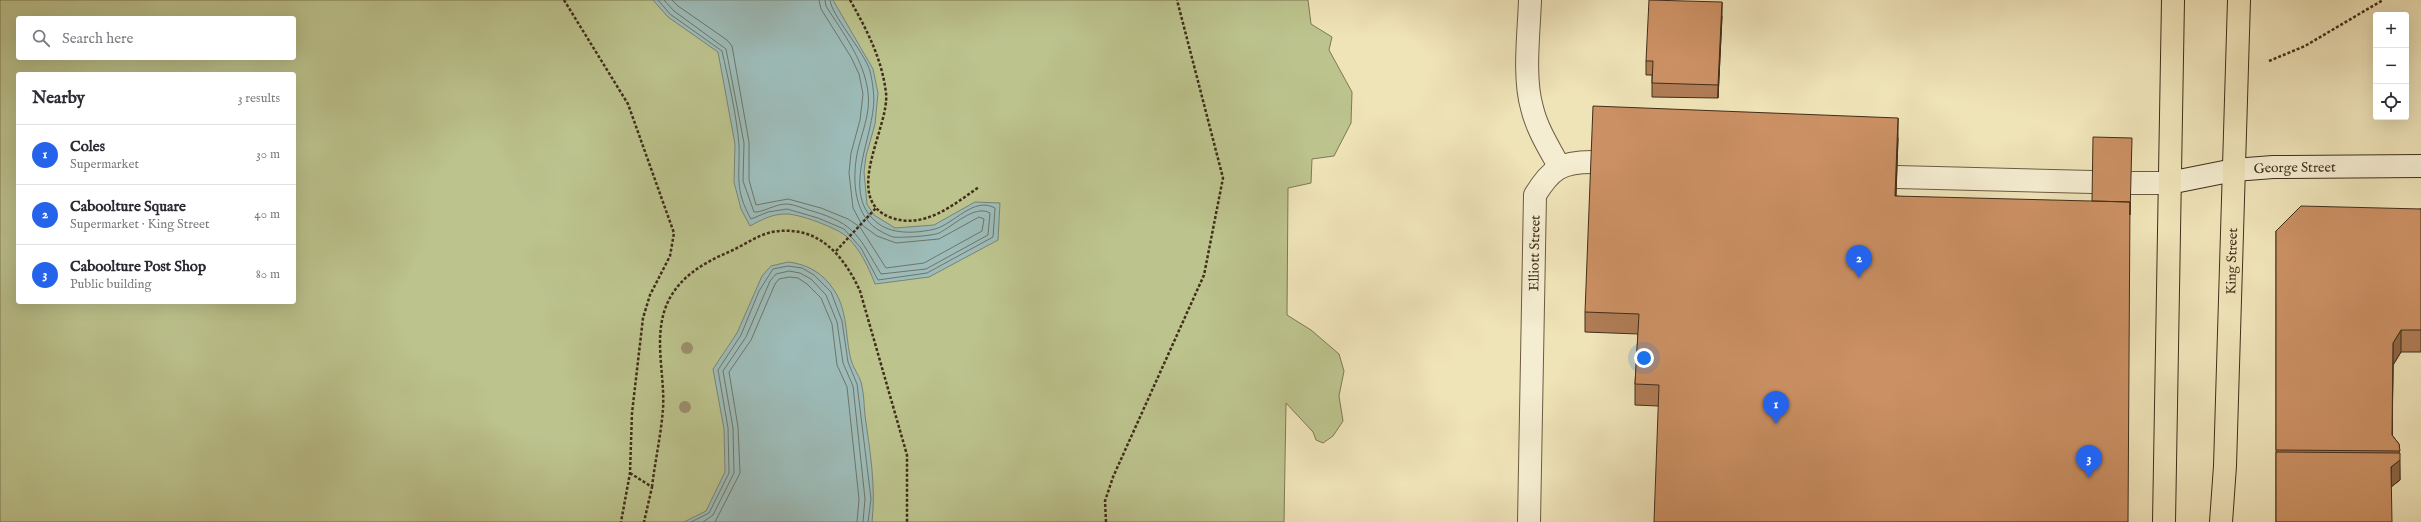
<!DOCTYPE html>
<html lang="en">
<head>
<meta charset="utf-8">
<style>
  body { margin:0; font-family:"IM FELL English",serif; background:#f7f7f7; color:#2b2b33 }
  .controls { position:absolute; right:12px; top:12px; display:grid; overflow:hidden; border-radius:4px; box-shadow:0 4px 16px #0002 }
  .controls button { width:36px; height:36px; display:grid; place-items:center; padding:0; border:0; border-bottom:1px solid #e1e1e2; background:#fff; color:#2b2b33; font:20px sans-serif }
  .you { position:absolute; left:1644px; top:358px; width:14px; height:14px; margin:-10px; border:3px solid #fff; border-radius:50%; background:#1a73e8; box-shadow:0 0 0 6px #1a73e833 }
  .badge { display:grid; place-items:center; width:26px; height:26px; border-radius:50%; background:#2563eb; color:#fff; font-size:13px; font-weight:700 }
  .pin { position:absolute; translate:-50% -33px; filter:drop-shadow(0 1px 2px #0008) }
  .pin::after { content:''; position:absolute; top:21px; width:14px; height:12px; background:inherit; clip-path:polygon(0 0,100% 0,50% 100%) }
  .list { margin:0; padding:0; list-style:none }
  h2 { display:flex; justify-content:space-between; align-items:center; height:52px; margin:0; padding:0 16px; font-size:17px }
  h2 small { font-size:13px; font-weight:400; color:#7c7c81 }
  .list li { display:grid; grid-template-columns:26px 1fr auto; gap:12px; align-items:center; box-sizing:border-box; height:60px; padding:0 16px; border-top:1px solid #e1e1e2 }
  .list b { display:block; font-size:15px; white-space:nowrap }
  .list p { margin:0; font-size:13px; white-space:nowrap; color:#7c7c81 }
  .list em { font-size:13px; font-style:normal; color:#7c7c81 }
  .icon { flex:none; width:22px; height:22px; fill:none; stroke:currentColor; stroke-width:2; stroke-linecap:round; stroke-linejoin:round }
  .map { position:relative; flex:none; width:2421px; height:522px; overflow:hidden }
  .search { position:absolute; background:#fff; box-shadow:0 4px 16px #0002; left:16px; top:16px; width:280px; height:44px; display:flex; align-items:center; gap:10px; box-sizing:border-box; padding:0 14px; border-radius:4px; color:#7c7c81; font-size:15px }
  .panel { position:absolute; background:#fff; box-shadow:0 4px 16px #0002; left:16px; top:72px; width:280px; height:232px; border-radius:4px }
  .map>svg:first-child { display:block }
  .green { fill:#bcc38d; stroke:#7e7854; fill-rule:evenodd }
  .water { fill:#9dbcb9; stroke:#788379 }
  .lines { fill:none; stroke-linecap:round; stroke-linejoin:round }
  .shore { stroke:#6f756a; stroke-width:1 }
  .street-casing { stroke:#6c5b42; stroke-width:24 }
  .secondary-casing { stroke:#412e1a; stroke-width:24 }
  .primary-casing { stroke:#412e1a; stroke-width:24 }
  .path { stroke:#412e1a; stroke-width:2.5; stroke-dasharray:3 2; stroke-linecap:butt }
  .street { stroke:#f5edd1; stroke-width:22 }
  .secondary { stroke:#f5edd1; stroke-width:22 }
  .primary { stroke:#efe3b8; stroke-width:22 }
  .tree { fill:#9d906e }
  .wall { fill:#af7c55; stroke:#412e1a }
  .shaded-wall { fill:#8e6545; stroke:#412e1a }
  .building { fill:#cb9063; stroke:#412e1a }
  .labels { text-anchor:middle; stroke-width:3; stroke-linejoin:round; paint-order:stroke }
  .street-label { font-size:14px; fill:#412e1a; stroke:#f5edd1 }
</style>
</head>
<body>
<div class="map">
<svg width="2421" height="522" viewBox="0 0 2421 522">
  <rect width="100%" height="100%" fill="#efe3b8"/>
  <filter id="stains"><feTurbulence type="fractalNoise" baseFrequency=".005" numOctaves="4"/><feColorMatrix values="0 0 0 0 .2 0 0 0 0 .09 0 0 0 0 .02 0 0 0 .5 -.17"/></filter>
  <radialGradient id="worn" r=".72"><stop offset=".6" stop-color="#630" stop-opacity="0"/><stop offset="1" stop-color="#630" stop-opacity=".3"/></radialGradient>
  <path class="green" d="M0 0H1308L1311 24 1332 37 1329 50 1352 92 1351 123 1334 156 1312 159 1311 183 1288 188 1287 315 1311 330 1339 354 1344 371 1339 396 1343 421 1333 436 1323 443 1316 440 1313 432 1286 403 1284 522H0ZM18 18H294V58H18ZM18 74H294V302H18Z"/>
  <path class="water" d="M653 0H833L873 69 878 93 875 124 866 156 864 172 867 204 874 215 895 228 934 225 975 202 1000 203 998 240 929 277 875 284C869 268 860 249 847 237 838 228 797 213 785 214 772 214 761 220 750 226L741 209 734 182 735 144 718 52 668 17Z
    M788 262C807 264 823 273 834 290 848 311 845 336 851 360 853 368 859 375 861 382 864 393 864 405 865 416 870 450 876 487 872 522H684L706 511 725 472 724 429 713 369 737 333 762 276 771 266Z"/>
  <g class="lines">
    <path class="shore" d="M658 0 670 14 722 51C728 77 737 118 739 145 740 176 734 189 751 219L768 212 787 209 818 218 844 229 861 248 878 280 927 273 993 237 995 208C974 196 954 224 935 229 918 233 894 235 879 224 842 198 869 146 873 110 875 98 873 84 870 71 864 51 831 15 830 0
      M664 0 674 11 726 49 744 143 743 181 754 212C762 213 775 204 786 204 794 204 804 209 812 211 857 224 859 238 881 274L926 269 988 235 990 213C975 204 953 226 939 233 932 236 901 238 893 237 890 236 886 234 882 232 854 218 852 182 857 154 861 134 871 114 868 92 864 60 843 33 826 6L825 0
      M672 0 678 6 727 40 732 46 749 142V180L756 205 788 199 821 208 848 219 860 227 886 268 924 263 982 231 984 219 979 217 939 239 896 243 877 236 862 225 853 208 849 173 851 153 860 120 863 94 859 74 851 57 821 9 819 0
      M691 522 709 513 729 473 728 428 718 370 741 335 759 291 773 269 788 266 802 268 814 275 831 292 842 321 848 362 857 384 871 499 868 522
      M703 522 713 515 734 473 733 428 723 371 746 337 770 281 776 274 789 271 800 273 811 279 826 295 837 322 843 363 853 386 865 499 863 522
      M715 522 740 473 738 427 729 372 751 340 775 284 779 279 789 277 798 278 807 284 821 298 832 324 837 365 847 387 859 499 857 522"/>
    <defs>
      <g id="street">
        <path d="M1530 0C1529 32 1523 77 1532 108 1537 129 1549 148 1559 166"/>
        <path d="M1897 177 2092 182"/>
        <path d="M2131 183H2169"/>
        <path id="s1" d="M1529 522 1535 195C1551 169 1561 162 1592 162"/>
      </g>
      <g id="secondary">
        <path id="s2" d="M2169 183 2234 170 2273 167 2421 166"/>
      </g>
      <g id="primary">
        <path d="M2164 522 2173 0"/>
        <path id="s3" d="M2221 522 2225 466 2239 0"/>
      </g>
    </defs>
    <use href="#street" class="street-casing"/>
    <use href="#secondary" class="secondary-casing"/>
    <use href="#primary" class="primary-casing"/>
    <path class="path" d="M564 0 628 104 674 233 670 256 650 295 643 318 632 413 630 473 621 522
      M850 0C867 30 882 59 886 93 890 127 840 200 892 218 925 229 953 205 979 187
      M2269 61 2305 46 2383 0
      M836 251 876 208
      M630 473 652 487 644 522
      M652 487C655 461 661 435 663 409 665 376 654 341 665 309 676 278 703 263 731 251 744 245 758 235 772 232 817 224 843 254 860 291L907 455V522
      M1106 522 1105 501 1113 477 1204 275 1223 178 1177 0"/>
    <use href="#street" class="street"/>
    <use href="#secondary" class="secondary"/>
    <use href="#primary" class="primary"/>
  </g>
  <g class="tree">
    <circle cx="687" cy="348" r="6"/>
    <circle cx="685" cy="407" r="6"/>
  </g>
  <path class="wall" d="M1722 16 1718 98 1652 97V75H1646V61Z
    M1898 138 1896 196 2130 223 1658 406 1635 405V384L1638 334 1585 332V312Z
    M2421 209V352H2401L2393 365 2392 435 2399 444 2400 480 2391 487 2276 522V231Z"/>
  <path class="shaded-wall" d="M1722 2V16L1718 98V85Z
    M1898 118V138L1895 217V196Z
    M2401 330V352L2393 365 2392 451 2393 343Z
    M2400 460V480L2391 487V467Z"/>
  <path class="building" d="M1649 0 1722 2 1718 85 1652 83 1653 61H1646Z
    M1593 106 1898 118 1895 196 2130 202 2128 522H1654L1659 385 1635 384 1639 314 1585 312Z
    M2093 137 2132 138 2130 215V202L2092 201Z
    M2301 206 2421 209V330H2401L2393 343 2392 435 2399 444 2400 451 2276 450V231Z
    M2276 452 2400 453V460L2391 467 2392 522H2276Z"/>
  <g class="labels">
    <g class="street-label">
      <text dy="5" stroke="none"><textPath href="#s2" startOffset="127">George Street</textPath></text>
      <text dy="5" stroke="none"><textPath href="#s1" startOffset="269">Elliott Street</textPath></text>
      <text dy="5" stroke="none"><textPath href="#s3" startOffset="261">King Street</textPath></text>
    </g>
  </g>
  <rect width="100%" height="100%" filter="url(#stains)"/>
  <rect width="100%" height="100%" fill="url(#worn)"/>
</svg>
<div class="controls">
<button>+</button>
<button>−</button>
<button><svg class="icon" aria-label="locate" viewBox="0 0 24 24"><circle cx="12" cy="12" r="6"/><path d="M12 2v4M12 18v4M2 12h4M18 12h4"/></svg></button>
</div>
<div class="you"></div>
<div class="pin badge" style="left:1776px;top:424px">1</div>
<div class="pin badge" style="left:1859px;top:278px">2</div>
<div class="pin badge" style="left:2089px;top:478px">3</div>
<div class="search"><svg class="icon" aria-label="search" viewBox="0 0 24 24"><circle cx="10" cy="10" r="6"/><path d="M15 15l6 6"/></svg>Search here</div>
<section class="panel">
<h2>Nearby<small>3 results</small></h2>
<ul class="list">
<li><span class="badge">1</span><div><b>Coles</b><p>Supermarket</p></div><em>30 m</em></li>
<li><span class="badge">2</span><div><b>Caboolture Square</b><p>Supermarket · King Street</p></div><em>40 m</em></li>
<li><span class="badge">3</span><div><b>Caboolture Post Shop</b><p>Public building</p></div><em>80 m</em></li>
</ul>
</section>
</div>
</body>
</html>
